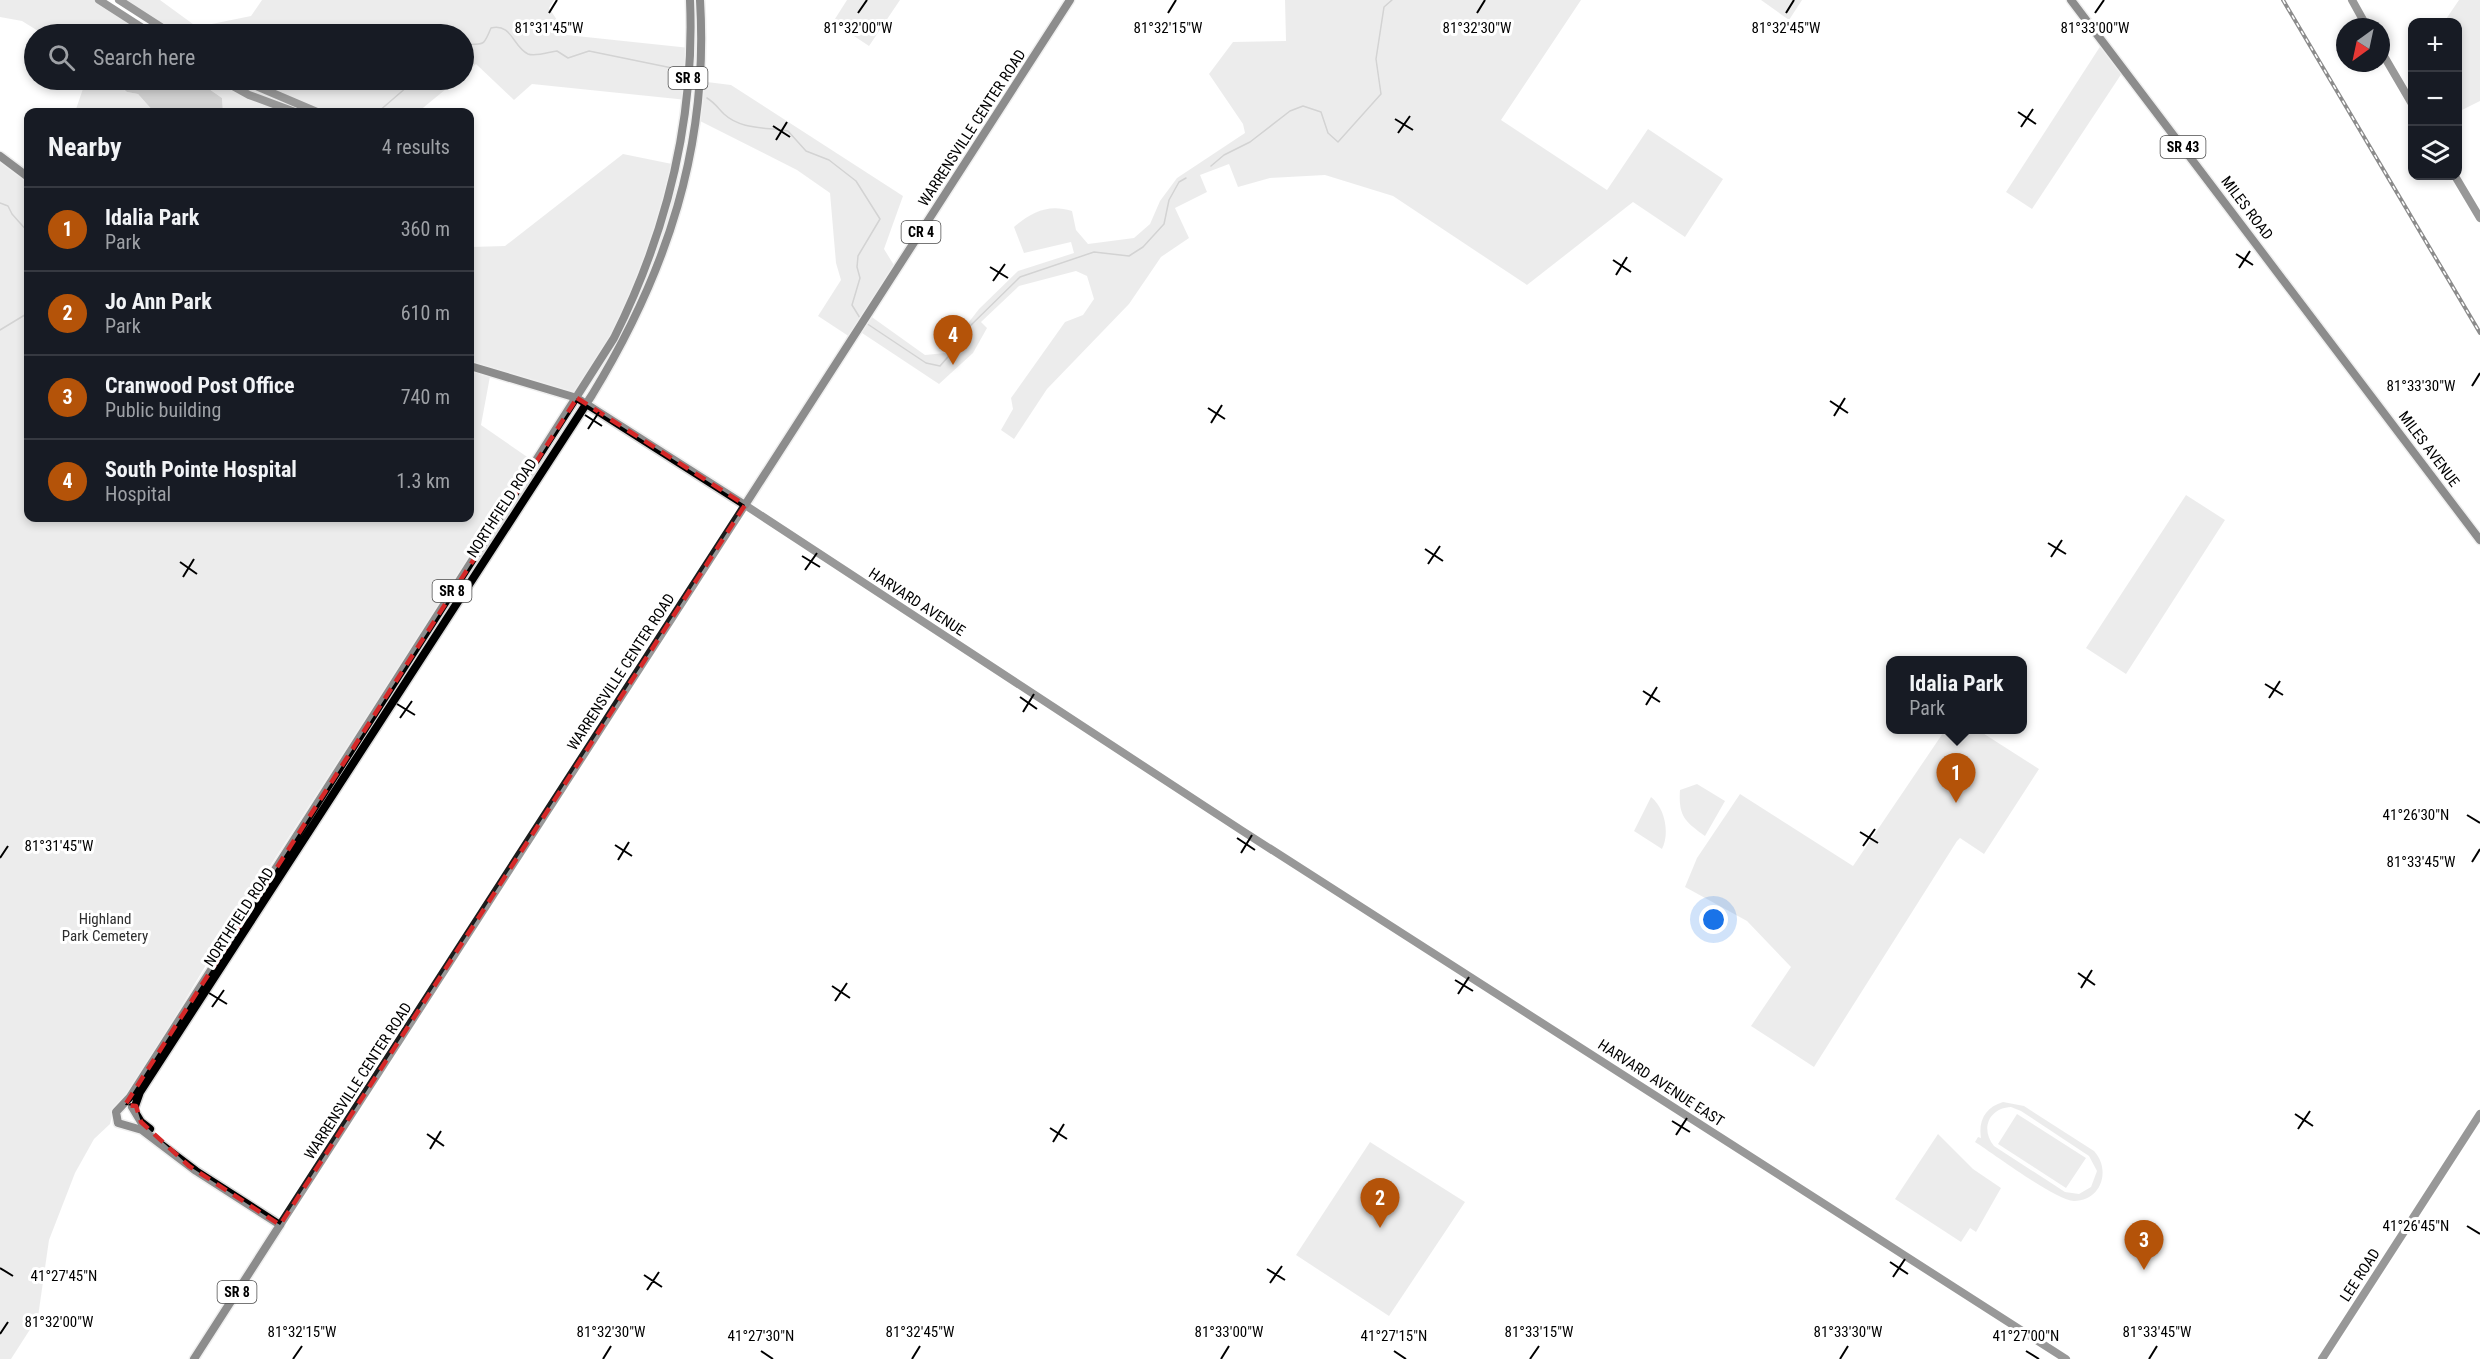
<!DOCTYPE html>
<html lang="en">
<head>
<meta charset="utf-8">
<style>
  body { margin:0; font-family:"Roboto Condensed",sans-serif; background:#20242c; color:#f1f3f6 }
  .controls { position:absolute; right:18px; top:18px; display:grid; overflow:hidden; border-radius:12px; box-shadow:0 3px 9px #0003 }
  .controls button { width:54px; height:54px; display:grid; place-items:center; padding:0; border:0; border-bottom:2px solid #363941; background:#171b24; color:#f1f3f6; font:30px sans-serif }
  .compass { position:absolute; left:2336px; top:18px; width:54px; height:54px; border-radius:50%; background:#171b24; box-shadow:0 3px 9px #0003; rotate:213deg }
  .you { position:absolute; left:1714px; top:920px; width:21px; height:21px; margin:-15px; border:4px solid #fff; border-radius:50%; background:#1a73e8; box-shadow:0 0 0 9px #1a73e833 }
  .badge { display:grid; place-items:center; width:39px; height:39px; border-radius:50%; background:#b45309; color:#fff; font-size:20px; font-weight:700 }
  .pin { position:absolute; translate:-50% -50px; filter:drop-shadow(0 2px 3px #0008) }
  .pin::after { content:''; position:absolute; top:32px; width:21px; height:18px; background:inherit; clip-path:polygon(0 0,100% 0,50% 100%) }
  .popup { position:absolute; left:1886px; top:656px; width:141px; height:78px; box-sizing:border-box; display:grid; place-content:center; border-radius:12px; background:#171b24; filter:drop-shadow(0 2px 4px #0005); font-size:20px; white-space:nowrap; color:#9ea1a6 }
  .popup b { font-size:22px; color:#f1f3f6 }
  .popup::after { content:''; position:absolute; left:50%; top:100%; margin-left:-12px; border:12px solid transparent; border-top-color:#171b24 }
  .list { margin:0; padding:0; list-style:none }
  h2 { display:flex; justify-content:space-between; align-items:center; height:78px; margin:0; padding:0 24px; font-size:26px }
  h2 small { font-size:20px; font-weight:400; color:#9ea1a6 }
  .list li { display:grid; grid-template-columns:39px 1fr auto; gap:18px; align-items:center; box-sizing:border-box; height:84px; padding:0 24px; border-top:2px solid #363941 }
  .list b { display:block; font-size:22px; white-space:nowrap }
  .list p { margin:0; font-size:20px; white-space:nowrap; color:#9ea1a6 }
  .list em { font-size:20px; font-style:normal; color:#9ea1a6 }
  .icon { flex:none; width:33px; height:33px; fill:none; stroke:currentColor; stroke-width:2; stroke-linecap:round; stroke-linejoin:round }
  .map { position:relative; flex:none; width:2480px; height:1359px; overflow:hidden }
  .search { position:absolute; background:#171b24; box-shadow:0 3px 9px #0003; left:24px; top:24px; width:450px; height:66px; display:flex; align-items:center; gap:15px; box-sizing:border-box; padding:0 21px; border-radius:33px; color:#9ea1a6; font-size:22px }
  .panel { position:absolute; background:#171b24; box-shadow:0 3px 9px #0003; left:24px; top:108px; width:450px; height:414px; border-radius:12px }
  .map>svg:first-child { display:block }
  .green { fill:#d6d6d6; fill-rule:evenodd }
  .water { fill:#9d9d9d }
  .lines { fill:none; stroke-linecap:round; stroke-linejoin:round }
  .stream { stroke:#9d9d9d; stroke-width:1.5 }
  .primary-casing { stroke:#dbdbdb; stroke-width:11 }
  .secondary { stroke:#1c1c1c; stroke-width:8 }
  .primary { stroke:#000; stroke-width:8 }
  .rail-casing { stroke:#000; stroke-width:4 }
  .rail { stroke:#fff; stroke-width:1.5; stroke-dasharray:4.5; stroke-linecap:butt }
  .marked { fill:none; stroke:#d62828; stroke-width:4.5; stroke-dasharray:12 8; stroke-linejoin:round }
  .ticks { fill:none; stroke:#000; stroke-width:2 }
  .labels { text-anchor:middle; stroke-width:6; stroke-linejoin:round; paint-order:stroke }
  .shield { fill:#fff; stroke:#4c4c4c; stroke-width:1.5 }
  .shield-label { font-size:14px; font-weight:bold; fill:#000 }
  .street-label { font-size:15px; fill:#000; stroke:#fff }
  .park-label { font-size:15px; fill:#2d2d2d; stroke:#fff }
  .ticks-label { font-size:15px; text-anchor:middle; fill:#000; stroke:#fff; stroke-width:6; stroke-linejoin:round; paint-order:stroke }
</style>
</head>
<body>
<div class="map">
<svg width="2480" height="1359" viewBox="0 0 2480 1359">
  <rect width="100%" height="100%" fill="#fff"/>
  <path class="green" d="M0 0H99L152 34H43L22 21 0 17Z
    M119 0H160L197 27 251 16 262 0H554L549 8 567 35 690 48 687 100 532 84 514 100 476 64 464 74V34H172Z
    M847 0H900L869 46 833 22Z
    M1285 0H1581L1501 120 1607 190 1648 129 1723 179 1685 237 1633 202 1527 285 1393 196 1325 175 1270 178 1238 187 1229 164 1200 175 1207 192 1175 208 1189 238 1161 257 1129 304 1047 389 1014 439 1001 430 1013 409 1011 398 1065 322 1083 315 1094 299 1087 276 1076 271 1019 286 981 322 987 328 973 353 939 384 859 331 853 339 818 316 841 280 836 263 830 193 797 170 696 119 699 81 731 85 903 196 884 249 897 270 869 315 925 355 945 353 979 309 1018 271 1074 253 1071 242 1024 253 1014 227C1033 211 1049 204 1072 211L1076 230 1088 244 1134 238 1150 224 1160 201 1177 178 1245 133 1243 124 1209 74 1233 42 1286 41Z
    M1761 0H1802L1789 20Z
    M2459 0H2480V101L2462 110 2458 104V22H2444Z
    M2103 42 2124 70 2032 209 2006 192Z
    M86 80H118L119 86 127 92 138 94 154 112H75Z
    M196 80H222L241 91 247 82 242 80H457L418 112H223L222 98Z
    M623 154 677 165 645 272 577 398 491 371 481 425 536 463 492 536 495 538 421 653 418 652 482 538 203 970 127 1098 114 1108 110 1124 94 1139 75 1173 49 1240 38 1317 11 1359H0V156L28 177V518H470V247L505 246Z
    M681 165 669 224 630 323 591 392H589L618 342 649 271Z
    M580 400 502 526 501 523Z
    M2186 495 2225 520 2126 674 2086 648Z
    M1945 730H1978L2039 769 1984 854 1960 838 1957 841 1814 1067 1751 1026 1791 967 1747 921 1685 887 1697 858 1740 794 1853 866Z
    M1697 784 1725 801 1705 836C1686 822 1678 817 1680 790Z
    M1651 797C1665 808 1670 833 1662 849L1634 831Z
    M2003 1102 2024 1106 2094 1151C2111 1169 2102 1201 2074 1201 2055 1200 1994 1154 1975 1142L1978 1137 1981 1138C1978 1120 1986 1107 2003 1102ZM2011 1107 2021 1111 2089 1156 2097 1171 2091 1187 2079 1194 2065 1192 1994 1146C1980 1129 1989 1108 2011 1107Z
    M2017 1114 2086 1158 2066 1188 1998 1144Z
    M1938 1134 1973 1169 2001 1188 1976 1232 1970 1228 1961 1242 1895 1199Z
    M1370 1142 1465 1202 1389 1316 1296 1255Z"/>
  <path class="water" d="M118 80H196L222 98 223 112H154L138 94 127 92 119 85Z"/>
  <g class="lines">
    <path class="stream" d="M464 45C483 42 482 50 491 28 512 23 513 47 528 54 535 57 549 52 557 51L568 58 589 51 677 69
      M707 98C715 103 718 108 724 114 741 130 767 127 788 131L806 151 829 160 856 181 880 219 858 256 857 267 860 278 852 305 860 318
      M378 112 415 80
      M1211 166 1224 155 1250 142 1290 111 1303 106 1321 112 1328 133 1338 142 1381 94 1376 59 1384 7 1392 0
      M0 203 8 206 12 214 28 232
      M866 323 926 363 940 366 960 343 967 329 1020 277 1094 252 1129 256 1143 247 1164 224 1169 200 1179 182 1186 178
      M0 330 28 313"/>
    <defs>
      <path id="primary" d="M2071 0 2480 540
        M0 156 28 177
        M470 366 577 398 745 505 1070 0
        M132 1107 141 1122 150 1129
        M134 1109 140 1092 592 395C667 272 709 146 700 0
        M194 1359 280 1225 196 1171 142 1130 118 1123 116 1112 130 1097 614 338C667 232 695 119 690 0"/>
    </defs>
    <use href="#primary" class="primary-casing"/>
    <path class="secondary" d="M99 0 152 34
      M119 0 172 34
      M2352 0 2367 27
      M2381 51 2412 104
      M222 80 249 95 295 112
      M242 80 317 112
      M2455 176 2480 218
      M280 1225 745 505 1241 830 2066 1359
      M2322 1359 2480 1114"/>
    <use href="#primary" class="primary"/>
    <defs>
      <path id="rail" d="M2283 0 2480 333"/>
    </defs>
    <use href="#rail" class="rail-casing"/>
    <use href="#rail" class="rail"/>
  </g>
  <path d="M0 0H2480V1359H0ZM577 398 745 505 280 1225 189 1166 141 1122 136 1106 125 1105Z" fill="#fff" fill-opacity=".55" fill-rule="evenodd"/>
  <path class="marked" d="M577 398 745 505 280 1225 189 1166 141 1122 136 1106 125 1105Z"/>
  <path class="ticks" d="M549 13 557 0M858 13 867 0M1168 13 1176 0M1477 13 1485 0M1786 13 1794 0M2095 13 2104 0M2018 112 2036 124M1395 119 1413 130M773 126 790 137M2021 127 2033 109M1398 133 1410 116M776 140 787 122M2236 254 2253 265M1613 260 1631 272M990 267 1008 278M2239 268 2250 251M1616 275 1627 257M993 281 1005 264M2472 386 2480 373M1830 401 1848 413M1208 408 1225 419M585 415 602 426M1834 416 1845 398M1211 423 1222 405M588 429 599 412M2048 543 2066 554M1425 549 1443 561M802 556 820 567M2051 557 2062 540M180 562 197 574M1428 564 1440 546M805 570 817 553M183 577 194 559M2265 684 2283 695M1643 691 1660 702M1020 697 1037 709M2269 698 2280 681M397 704 415 715M1646 705 1657 687M1023 712 1034 694M400 718 412 701M2467 815 2480 823M1860 832 1878 843M1237 838 1255 850M615 845 632 856M1863 846 1875 829M1241 853 1252 835M0 858 8 846M618 860 629 842M2472 862 2480 849M2078 973 2095 985M1455 980 1473 991M832 986 850 998M2081 988 2092 970M209 993 227 1004M1458 994 1469 977M835 1001 847 983M212 1007 224 990M2295 1114 2313 1126M1672 1121 1690 1132M1050 1128 1067 1139M2298 1129 2310 1111M427 1134 444 1146M1676 1135 1687 1118M1053 1142 1064 1124M430 1149 441 1131M2467 1226 2480 1234M1890 1262 1908 1274M0 1268 13 1276M1267 1269 1285 1280M644 1275 662 1287M1893 1277 1905 1259M1270 1283 1282 1266M647 1290 659 1272M0 1334 8 1322M761 1351 773 1359M1394 1351 1406 1359M2026 1351 2039 1359M293 1359 302 1346M603 1359 611 1346M912 1359 920 1346M1221 1359 1229 1346M1530 1359 1539 1346M1840 1359 1848 1346M2149 1359 2157 1346"/>
  <g class="labels">
    <g class="shield">
      <rect x="668.5" y="67" width="39" height="22" rx="4.5"/>
      <rect x="2160.5" y="136" width="45" height="22" rx="4.5"/>
      <rect x="901.5" y="221" width="39" height="22" rx="4.5"/>
      <rect x="432.5" y="580" width="39" height="22" rx="4.5"/>
      <rect x="217.5" y="1281" width="39" height="22" rx="4.5"/>
    </g>
    <g class="shield-label">
      <text x="688" y="83">SR 8</text>
      <text x="2183" y="152">SR 43</text>
      <text x="921" y="237">CR 4</text>
      <text x="452" y="596">SR 8</text>
      <text x="237" y="1297">SR 8</text>
    </g>
    <g class="street-label">
      <text transform="translate(972 128) rotate(-57)" y="5">WARRENSVILLE CENTER ROAD</text>
      <text transform="translate(2247 208) rotate(53)" y="5">MILES ROAD</text>
      <text transform="translate(2429 449) rotate(53)" y="5">MILES AVENUE</text>
      <text transform="translate(502 508) rotate(-57)" y="5">NORTHFIELD ROAD</text>
      <text transform="translate(917 602) rotate(33)" y="5">HARVARD AVENUE</text>
      <text transform="translate(621 672) rotate(-57)" y="5">WARRENSVILLE CENTER ROAD</text>
      <text transform="translate(239 917) rotate(-57)" y="5">NORTHFIELD ROAD</text>
      <text transform="translate(358 1081) rotate(-57)" y="5">WARRENSVILLE CENTER ROAD</text>
      <text transform="translate(1661 1083) rotate(33)" y="5">HARVARD AVENUE EAST</text>
      <text transform="translate(2360 1275) rotate(-57)" y="5">LEE ROAD</text>
    </g>
    <g class="park-label">
      <text x="105" y="924">Highland<tspan x="105" dy="17">Park Cemetery</tspan></text>
    </g>
  </g>
  <g class="ticks-label">
    <text x="858" y="33">81°32'00"W</text>
    <text x="549" y="33">81°31'45"W</text>
    <text x="1168" y="33">81°32'15"W</text>
    <text x="1477" y="33">81°32'30"W</text>
    <text x="1786" y="33">81°32'45"W</text>
    <text x="2095" y="33">81°33'00"W</text>
    <text x="2421" y="391">81°33'30"W</text>
    <text x="2416" y="820">41°26'30"N</text>
    <text x="59" y="851">81°31'45"W</text>
    <text x="2421" y="867">81°33'45"W</text>
    <text x="2416" y="1231">41°26'45"N</text>
    <text x="64" y="1281">41°27'45"N</text>
    <text x="59" y="1327">81°32'00"W</text>
    <text x="302" y="1337">81°32'15"W</text>
    <text x="611" y="1337">81°32'30"W</text>
    <text x="920" y="1337">81°32'45"W</text>
    <text x="1229" y="1337">81°33'00"W</text>
    <text x="1539" y="1337">81°33'15"W</text>
    <text x="1848" y="1337">81°33'30"W</text>
    <text x="2157" y="1337">81°33'45"W</text>
    <text x="761" y="1341">41°27'30"N</text>
    <text x="1394" y="1341">41°27'15"N</text>
    <text x="2026" y="1341">41°27'00"N</text>
  </g>
</svg>
<div class="controls">
<button>+</button>
<button>−</button>
<button><svg class="icon" aria-label="layers" viewBox="0 0 24 24"><path d="M12 4l9 5-9 5-9-5zM3 14l9 5 9-5"/></svg></button>
</div>
<svg class="compass" viewBox="-18 -18 36 36"><path d="M0-13l5 13h-10z" fill="#e53935"/><path d="M0 13l5-13h-10z" fill="#9ea1a6"/></svg>
<div class="you"></div>
<div class="pin badge" style="left:1956px;top:803px">1</div>
<div class="popup"><b>Idalia Park</b>Park</div>
<div class="pin badge" style="left:1380px;top:1228px">2</div>
<div class="pin badge" style="left:2144px;top:1270px">3</div>
<div class="pin badge" style="left:953px;top:365px">4</div>
<div class="search"><svg class="icon" aria-label="search" viewBox="0 0 24 24"><circle cx="10" cy="10" r="6"/><path d="M15 15l6 6"/></svg>Search here</div>
<section class="panel">
<h2>Nearby<small>4 results</small></h2>
<ul class="list">
<li><span class="badge">1</span><div><b>Idalia Park</b><p>Park</p></div><em>360 m</em></li>
<li><span class="badge">2</span><div><b>Jo Ann Park</b><p>Park</p></div><em>610 m</em></li>
<li><span class="badge">3</span><div><b>Cranwood Post Office</b><p>Public building</p></div><em>740 m</em></li>
<li><span class="badge">4</span><div><b>South Pointe Hospital</b><p>Hospital</p></div><em>1.3 km</em></li>
</ul>
</section>
</div>
</body>
</html>
